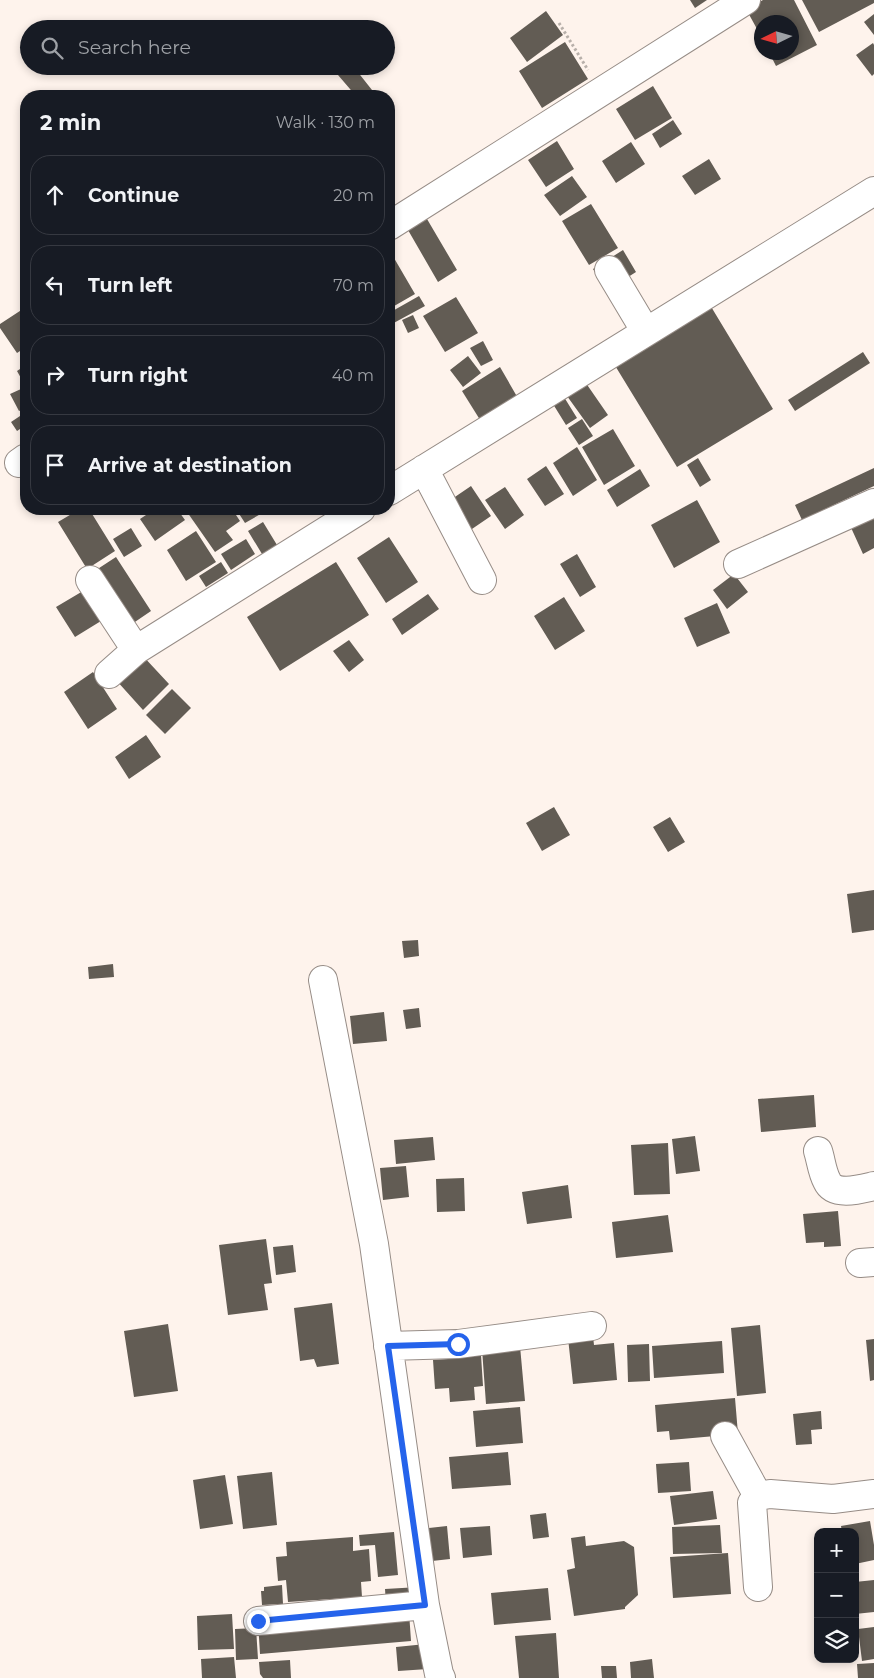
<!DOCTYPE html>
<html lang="en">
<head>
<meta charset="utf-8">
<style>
  body { margin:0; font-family:Montserrat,sans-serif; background:#20242c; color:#f1f3f6 }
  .controls { position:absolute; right:15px; bottom:15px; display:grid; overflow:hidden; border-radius:10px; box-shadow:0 2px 8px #0003 }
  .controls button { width:45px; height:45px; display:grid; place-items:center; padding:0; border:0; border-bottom:1px solid #363941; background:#171b24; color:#f1f3f6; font:25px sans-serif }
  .compass { position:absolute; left:754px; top:15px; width:45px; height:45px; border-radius:50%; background:#171b24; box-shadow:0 2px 8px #0003; rotate:265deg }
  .stop { position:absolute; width:15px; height:15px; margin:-11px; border:4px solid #2563eb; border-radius:50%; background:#fff }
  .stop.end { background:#2563eb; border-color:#fff; box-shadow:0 1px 5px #0008 }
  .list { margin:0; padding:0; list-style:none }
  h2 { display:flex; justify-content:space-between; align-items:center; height:65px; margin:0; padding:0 20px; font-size:21px }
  h2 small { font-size:16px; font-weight:400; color:#9ea1a6 }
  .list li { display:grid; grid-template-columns:32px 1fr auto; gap:15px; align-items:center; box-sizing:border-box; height:80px; margin:0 10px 10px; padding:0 10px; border:1px solid #363941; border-radius:20px }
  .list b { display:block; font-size:19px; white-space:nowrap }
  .list em { font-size:16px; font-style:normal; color:#9ea1a6 }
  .icon { flex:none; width:28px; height:28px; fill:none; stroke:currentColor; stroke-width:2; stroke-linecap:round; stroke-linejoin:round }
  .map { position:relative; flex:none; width:874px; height:1678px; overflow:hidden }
  .search { position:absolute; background:#171b24; box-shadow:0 2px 8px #0003; left:20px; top:20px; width:375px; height:55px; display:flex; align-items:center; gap:12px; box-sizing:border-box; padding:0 18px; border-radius:28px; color:#9ea1a6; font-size:19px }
  .panel { position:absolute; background:#171b24; box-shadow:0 2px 8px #0003; left:20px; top:90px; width:375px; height:425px; border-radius:20px }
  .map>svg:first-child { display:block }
  .building { fill:#625c54 }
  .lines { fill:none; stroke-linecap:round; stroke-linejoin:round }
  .minor-casing { stroke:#968c86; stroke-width:30 }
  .path { stroke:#b8b0aa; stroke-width:3; stroke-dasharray:2.5 2.5; stroke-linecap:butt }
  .minor { stroke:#fff; stroke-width:28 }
  .route { stroke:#2563eb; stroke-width:6 }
</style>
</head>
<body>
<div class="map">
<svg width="874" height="1678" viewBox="0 0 874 1678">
  <rect width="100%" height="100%" fill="#fef3ec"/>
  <path class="building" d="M690 0H707L695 8Z
    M763 0H794L817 45 776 66 769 52H792V22H762V38L746 9Z
    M802 0H874V3L819 32Z
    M546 11 563 35 527 62 510 38Z
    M874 14V35L864 22Z
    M565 42 588 79 542 108 519 71Z
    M873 43 874 45V74L872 76 856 55Z
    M349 66H353L372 90 364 96H356L338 75Z
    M653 86 672 118 635 140 616 109Z
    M673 120 682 134 660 148 652 134Z
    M557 141 574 169 546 187 528 160Z
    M631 142 645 164 616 183 602 161Z
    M709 159 721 179 695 195 682 176Z
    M572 176 587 197 560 216 544 195Z
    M591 204 618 248 589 265 562 221Z
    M427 219 457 270 438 282 408 230Z
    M623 250 636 272 606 291 593 269Z
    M394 258 415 294 389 309V261Z
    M419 296 425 306 390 325 389 322V313Z
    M456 297 478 333 445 352 423 316Z
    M707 300 773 409 677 467 611 359Z
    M26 307V347L17 353 0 328V324Z
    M413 315 419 328 408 333 402 320Z
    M483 341 493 360 481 366 470 348Z
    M863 352 870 363 795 411 788 400Z
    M468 356 481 373 463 387 450 370Z
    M26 365V387L17 371Z
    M500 367 519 400 482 423 462 391Z
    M581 376 608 415 590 428 562 389Z
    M21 389 26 401V408L19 411 10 394Z
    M559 389 577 418 566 425 548 396Z
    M26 412V425L17 431 11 422Z
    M582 419 593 436 579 445 568 428Z
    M613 429 635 466 604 485 582 447Z
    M577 447 597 480 573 496 553 463Z
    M698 458 711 480 700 487 687 465Z
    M546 466 564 494 545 506 527 479Z
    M874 468V486L802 520 795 505Z
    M640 469 650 486 617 507 607 490Z
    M471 486 491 516 469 531 449 501Z
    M505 487 524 515 505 529 485 500Z
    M697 500 720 542 674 568 651 525Z
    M80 509H89L115 551 87 569 58 522Z
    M155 509H177L185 520 155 541 140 519Z
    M185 509H232L240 521 226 531 233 540 215 552Z
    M236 509H262L264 512 245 523Z
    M874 515V548L863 554 848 521Z
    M263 522 277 545 262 554 248 531Z
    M131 528 142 546 124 557 113 539Z
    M196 531 216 562 186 581 167 550Z
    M389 537 418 582 386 603 357 558Z
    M246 539 255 554 231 570 221 554Z
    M577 554 596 587 580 597 560 564Z
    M116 557 151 611 129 626 93 572Z
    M221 562 228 573 206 587 199 576Z
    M336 562 369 615 280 671 247 617Z
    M734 574 748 592 727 609 713 590Z
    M83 591 101 621 75 637 56 607Z
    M428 594 439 609 402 635 392 619Z
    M564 597 585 631 555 650 534 616Z
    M717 603 730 633 697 647 684 618Z
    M349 640 364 660 349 672 333 651Z
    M142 655 169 684 143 710 116 680Z
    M93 672 117 709 88 729 64 692Z
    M172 689 191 708 165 734 146 715Z
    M146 735 161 757 129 779 115 757Z
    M554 807 570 835 542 851 526 823Z
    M670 817 685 842 668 852 653 827Z
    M874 890V930L852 933 847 894Z
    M418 940 419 956 404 958 402 941Z
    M113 964 114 977 89 979 88 967Z
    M419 1008 421 1027 406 1029 403 1010Z
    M384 1012 387 1041 353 1044 350 1016Z
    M814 1095 816 1127 761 1132 758 1099Z
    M695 1136 700 1171 676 1174 672 1139Z
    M433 1137 435 1160 396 1164 394 1140Z
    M668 1143 670 1194 634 1195 631 1145Z
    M406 1166 409 1197 383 1200 380 1168Z
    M464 1178 465 1211 437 1212 436 1179Z
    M568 1185 572 1218 527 1224 522 1192Z
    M838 1211 841 1246 824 1247V1242L806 1243 803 1214Z
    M668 1215 673 1252 616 1258 612 1222Z
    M266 1239 272 1283 264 1284 268 1310 228 1315 219 1245Z
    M293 1245 296 1272 276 1275 273 1247Z
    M332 1303 339 1364 317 1367 314 1359 300 1361 294 1308Z
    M168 1324 178 1391 134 1397 124 1331Z
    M760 1325 766 1393 737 1396 731 1328Z
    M593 1336 594 1345 614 1343 617 1380 573 1384 568 1338Z
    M874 1339V1380L870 1381 866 1340Z
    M722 1341 724 1373 654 1378 652 1346Z
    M649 1344 650 1381 628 1382 627 1345Z
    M520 1346 525 1401 486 1404 482 1349Z
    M447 1350 469 1356 481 1355 483 1386 474 1387 475 1400 450 1402 449 1388 435 1389 433 1360 448 1359Z
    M735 1398 738 1434 670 1440 669 1431 657 1432 655 1405Z
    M520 1407 523 1443 476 1447 473 1411Z
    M821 1411 822 1429 811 1430 812 1444 796 1445 793 1414Z
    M508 1452 511 1485 452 1489 449 1457Z
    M689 1462 691 1491 658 1493 656 1464Z
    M272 1472 277 1525 243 1529 237 1476Z
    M225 1475 233 1524 200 1529 193 1480Z
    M713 1491 717 1519 674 1525 670 1496Z
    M546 1513 549 1537 533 1539 530 1515Z
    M870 1521 874 1545V1560L855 1564V1532H842L841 1526Z
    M720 1525 722 1553 673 1554 672 1527Z
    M447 1526 450 1559 423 1562 420 1529Z
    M490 1526 492 1555 463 1558 460 1528Z
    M394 1532 398 1575 378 1577 375 1545 360 1546 359 1535Z
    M585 1536 586 1546 624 1541 634 1547 638 1595 625 1607V1609L574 1616 567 1570 575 1568 571 1538Z
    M353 1537V1551L369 1549 371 1581 361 1582 362 1597 288 1602 286 1580 278 1581 276 1557 287 1556 286 1542Z
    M728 1553 731 1594 673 1598 670 1557Z
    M874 1580V1612L855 1614V1582Z
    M282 1585 283 1604 262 1605 261 1591H264V1587Z
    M419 1587 420 1601 386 1604 385 1589Z
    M548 1588 551 1620 494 1625 491 1593Z
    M409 1612 411 1641 260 1654 258 1621Z
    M232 1614 234 1649 198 1650 197 1616Z
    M874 1627V1659L862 1661 858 1629Z
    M256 1628 258 1659 236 1660 235 1629Z
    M556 1633 559 1678H519L515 1636Z
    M426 1644 428 1669 398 1671 396 1647Z
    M234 1657 236 1678H202L201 1659Z
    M652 1659 654 1678H631L630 1662Z
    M290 1660 291 1678H263L260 1674 259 1662Z
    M874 1663V1678H858L857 1664Z
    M601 1666H616L617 1678H602Z"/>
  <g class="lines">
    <defs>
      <path id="minor" d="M389 226 746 0
        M609 270 646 332
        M19 463 26 458
        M424 469 482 580
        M389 491 874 191
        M738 564 874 503
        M90 580 136 650
        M109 674 136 650 361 509
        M323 980 374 1244 425 1605 439 1674 441 1678
        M818 1151C821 1160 822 1172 827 1181 834 1197 861 1189 874 1186
        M860 1263 874 1262
        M388 1346 458 1344 592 1326
        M725 1436 758 1496
        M758 1587 752 1503 758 1496 770 1494 833 1499 874 1494
        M258 1621 425 1605"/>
    </defs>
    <use href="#minor" class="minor-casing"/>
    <path class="path" d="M559 23 588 70"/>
    <use href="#minor" class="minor"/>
  </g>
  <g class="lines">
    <path class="route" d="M258 1621 425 1605 388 1346 458 1344"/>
  </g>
</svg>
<div class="controls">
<button>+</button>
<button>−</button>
<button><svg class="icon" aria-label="layers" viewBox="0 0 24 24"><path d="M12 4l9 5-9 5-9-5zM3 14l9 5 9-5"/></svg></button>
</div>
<svg class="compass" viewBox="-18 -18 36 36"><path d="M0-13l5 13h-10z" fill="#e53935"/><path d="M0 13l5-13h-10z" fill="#9ea1a6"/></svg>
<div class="stop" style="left:458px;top:1344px"></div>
<div class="stop end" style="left:258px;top:1621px"></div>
<div class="search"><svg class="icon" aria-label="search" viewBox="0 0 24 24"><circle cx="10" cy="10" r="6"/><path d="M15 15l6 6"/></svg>Search here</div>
<section class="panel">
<h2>2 min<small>Walk · 130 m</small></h2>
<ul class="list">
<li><svg class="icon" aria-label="ahead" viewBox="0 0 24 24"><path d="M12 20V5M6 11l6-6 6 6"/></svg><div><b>Continue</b></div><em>20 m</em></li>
<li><svg class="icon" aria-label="left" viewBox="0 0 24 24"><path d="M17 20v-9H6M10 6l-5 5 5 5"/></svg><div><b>Turn left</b></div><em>70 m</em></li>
<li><svg class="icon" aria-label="right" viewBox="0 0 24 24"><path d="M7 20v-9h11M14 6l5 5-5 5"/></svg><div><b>Turn right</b></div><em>40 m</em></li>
<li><svg class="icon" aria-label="arrive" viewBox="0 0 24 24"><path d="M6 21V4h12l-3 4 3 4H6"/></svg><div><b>Arrive at destination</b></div></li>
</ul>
</section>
</div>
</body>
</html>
